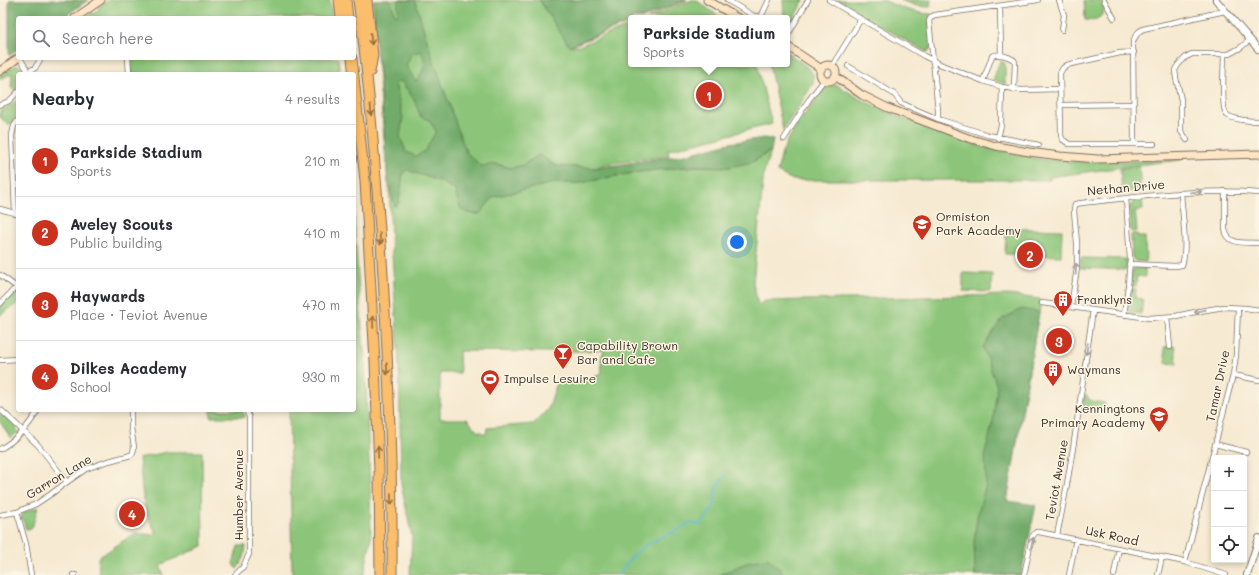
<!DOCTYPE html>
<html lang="en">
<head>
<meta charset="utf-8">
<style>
  body { margin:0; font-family:Mali,sans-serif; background:#f7f7f7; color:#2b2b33 }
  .controls { position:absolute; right:12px; bottom:12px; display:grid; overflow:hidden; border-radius:4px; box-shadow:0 2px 6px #0003 }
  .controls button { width:36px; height:36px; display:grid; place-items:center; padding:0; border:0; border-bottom:1px solid #e1e1e2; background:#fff; color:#2b2b33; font:20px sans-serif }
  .you { position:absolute; left:737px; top:242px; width:14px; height:14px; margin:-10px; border:3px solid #fff; border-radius:50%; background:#1a73e8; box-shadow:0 0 0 6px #1a73e833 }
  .badge { display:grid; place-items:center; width:26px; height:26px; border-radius:50%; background:#c8321e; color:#fff; font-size:13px; font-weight:700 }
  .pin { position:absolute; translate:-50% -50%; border:2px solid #fff; box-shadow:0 1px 4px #0006 }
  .popup { position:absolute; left:628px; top:15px; width:162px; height:52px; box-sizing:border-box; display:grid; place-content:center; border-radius:4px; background:#fff; filter:drop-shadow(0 1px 3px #0005); font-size:13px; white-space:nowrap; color:#7c7c81 }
  .popup b { font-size:15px; color:#2b2b33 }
  .popup::after { content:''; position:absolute; left:50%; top:100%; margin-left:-8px; border:8px solid transparent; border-top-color:#fff }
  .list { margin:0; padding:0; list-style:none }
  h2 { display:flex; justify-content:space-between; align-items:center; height:52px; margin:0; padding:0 16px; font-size:17px }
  h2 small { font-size:13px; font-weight:400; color:#7c7c81 }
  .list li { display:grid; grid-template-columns:26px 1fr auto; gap:12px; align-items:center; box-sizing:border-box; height:72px; padding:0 16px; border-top:1px solid #e1e1e2 }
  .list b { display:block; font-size:15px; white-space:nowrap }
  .list p { margin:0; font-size:13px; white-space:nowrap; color:#7c7c81 }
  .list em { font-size:13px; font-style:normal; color:#7c7c81 }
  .icon { flex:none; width:22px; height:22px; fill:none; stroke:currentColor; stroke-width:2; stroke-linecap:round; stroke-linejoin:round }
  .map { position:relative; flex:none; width:1259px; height:575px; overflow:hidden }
  .search { position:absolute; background:#fff; box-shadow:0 2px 6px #0003; left:16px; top:16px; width:340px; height:44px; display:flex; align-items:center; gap:10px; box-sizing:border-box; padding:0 14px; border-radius:4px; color:#7c7c81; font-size:15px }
  .panel { position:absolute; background:#fff; box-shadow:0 2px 6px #0003; left:16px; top:72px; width:340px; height:340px; border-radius:4px }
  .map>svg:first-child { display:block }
  .green { fill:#8cc579; stroke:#64784c; fill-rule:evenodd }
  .forest { fill:#71aa69; stroke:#566a44; fill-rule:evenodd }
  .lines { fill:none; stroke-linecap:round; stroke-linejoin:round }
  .stream { stroke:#60b5dc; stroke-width:1.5 }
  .minor-casing { stroke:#7c6d5d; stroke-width:6 }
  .tertiary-casing { stroke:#7c6d5d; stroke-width:8 }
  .secondary-casing { stroke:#7c6d5d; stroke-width:9 }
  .motorway-casing { stroke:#7c6d5d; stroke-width:11 }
  .minor { stroke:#fff; stroke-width:4.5 }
  .tertiary { stroke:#fff; stroke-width:6 }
  .secondary { stroke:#fde5c5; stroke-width:7 }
  .motorway { stroke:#fabe6d; stroke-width:9 }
  .oneway { stroke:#916d42 }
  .oneway2 { stroke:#a79f9a }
  .labels { text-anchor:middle; stroke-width:3; stroke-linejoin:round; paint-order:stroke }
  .street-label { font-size:12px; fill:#3b2a1e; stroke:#fcf5e5 }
  .poi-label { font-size:12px; fill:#3b2a1e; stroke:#fcf5e5; text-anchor:start }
</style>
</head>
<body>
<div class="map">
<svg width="1259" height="575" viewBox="0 0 1259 575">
  <rect width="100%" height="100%" fill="#fcf5e5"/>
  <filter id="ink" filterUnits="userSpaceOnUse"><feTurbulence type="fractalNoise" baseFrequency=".025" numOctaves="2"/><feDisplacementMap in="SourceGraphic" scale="8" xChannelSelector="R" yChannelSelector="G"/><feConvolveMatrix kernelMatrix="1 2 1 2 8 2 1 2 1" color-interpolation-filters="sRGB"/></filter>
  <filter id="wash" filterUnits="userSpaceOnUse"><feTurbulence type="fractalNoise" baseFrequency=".012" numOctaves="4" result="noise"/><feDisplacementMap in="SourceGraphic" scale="16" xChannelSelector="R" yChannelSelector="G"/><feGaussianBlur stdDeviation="0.9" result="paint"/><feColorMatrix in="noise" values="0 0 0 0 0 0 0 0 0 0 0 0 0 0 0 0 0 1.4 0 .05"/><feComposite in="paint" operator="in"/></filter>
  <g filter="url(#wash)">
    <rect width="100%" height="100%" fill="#f6ead2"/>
    <path class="green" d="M109 0H330L332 18H84L92 12 93 14 99 9 98 7Z
      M372 0H687L642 18H631V22L571 46H579L631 25V64H757L772 124 668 150 669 156 605 164 596 168 556 166 539 155 523 165 511 168 496 164 481 166 398 165 399 200 403 173 407 170 439 181 455 190C460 209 459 214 480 214L493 197 554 183H580L621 175 647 171 697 166 729 167 752 162 771 151 764 172 753 283 758 305 765 301 1008 295 1040 299V307L1007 501 1021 575H410L412 537 401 484 399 361 391 239 389 184 388 183ZM604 350 601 359 602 373 591 379 558 380 548 409 533 424 487 428 486 434 477 431 467 419H440V373H460L459 351 548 352Z
      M692 0H696L721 18H648Z
      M783 0H804L788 28 787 18H784Z
      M836 0H882L908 10 921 13 931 14 930 15 931 49H929L928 52H926L879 25 878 26 848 8V7Z
      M900 0H931L930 7 917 6Z
      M1084 0H1101L1104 9C1102 20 1094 20 1085 20Z
      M787 52 806 66 813 74V84L783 130 769 64H787Z
      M132 58H338L340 74H132Z
      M1000 61 1005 63V84L993 80Z
      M16 65 22 68 24 74H18V88L16 91 11 88 12 73 0 79V75Z
      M830 85H837L860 99 899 117 945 135 982 147 1045 160 1091 162 1181 160 1153 163 1050 177V180H793L777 172 782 153 787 141 802 118 823 90Z
      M17 101 18 103C18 113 18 120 8 125L0 117V112Z
      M1139 166 1141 190 1122 192 1120 169Z
      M1142 200 1143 210 1135 211 1137 231 1132 232 1131 231 1129 208H1130V206L1134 201Z
      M354 217 360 307 365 363 370 484 371 540 364 575H292L289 410H354Z
      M1006 228 1062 230 1061 256 1005 254Z
      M1132 234H1137L1138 237H1145L1146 262 1135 261 1132 258 1131 236Z
      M1081 258 1126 259V270L1080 268Z
      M1134 268H1145V277L1137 276 1136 286H1131L1130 284 1132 271Z
      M963 273 992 274 991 292 963 291Z
      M1129 289H1136L1135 298 1143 299 1141 314 1129 312 1127 307Z
      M13 293H18V303L0 315V306Z
      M1175 346 1177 364 1166 363 1164 347Z
      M1086 395 1091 401 1105 403V409L1090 407 1084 411 1082 410 1084 397Z
      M211 410H240L243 412 245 417H211Z
      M0 414H2L18 427 16 429 18 432 11 438 0 422Z
      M167 452H202L203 546 160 565 164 575H99L98 558 135 533 154 535 155 530C141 510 142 481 139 458Z
      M38 507 32 528 26 529 21 515 23 513Z
      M238 546H246L244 558 237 569 233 564Z"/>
    <path class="forest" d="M9 0H88L63 18H18V49L9 56Z
      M375 0H391L394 13 398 15V0H415L429 47 466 152 481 166 496 164 511 168 523 165 539 155 556 166 596 168 685 155 729 143 765 138 773 140 771 151 752 162 729 167 697 166 647 171 621 175 580 183H554L493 197 480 214C459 214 460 209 455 190L439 181 407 170 403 173 399 203 395 206 392 198 389 184 388 183 375 29ZM421 51C428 65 423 70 416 82L406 65 412 54ZM401 81 413 98 421 117 429 120 436 131 425 151 416 156 406 152 400 136 403 118 395 83Z
      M539 0H687L641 18H631V22L569 46Z
      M1022 309 1039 312 1007 501 1036 505 1021 575H975L974 542 977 517 986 484 985 453 993 421 997 387 983 347 1002 319Z
      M768 558 786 575H721V574L748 562Z"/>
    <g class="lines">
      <path class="stream" d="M618 575C635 550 644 544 672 533 677 532 686 523 691 523 694 523 697 525 700 525L702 523 714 507 716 488 726 474"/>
    </g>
  </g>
  <g filter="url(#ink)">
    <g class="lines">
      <defs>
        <path id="minor" d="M727 0 754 16 761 17
          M829 0 861 19
          M1038 0 935 15 931 17 929 21 938 110V119L988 135 1039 145
          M1059 0 1064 15 1062 30
          M1104 0 1114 18
          M1000 6 1001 55
          M761 17 769 0
          M787 34 789 33 808 0
          M1134 52 1120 53 1067 65 1063 68 1060 73 1061 135 1062 139 1069 144H1154
          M1224 54C1224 65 1221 108 1226 114 1231 120 1251 121 1259 121
          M20 58 26 68 28 74
          M128 58 129 74
          M832 66 861 19 924 56 942 65 983 81 1002 87 1021 90 1060 89
          M848 66 894 94 901 103 938 119
          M27 72 35 68 41 58
          M983 81 992 56C998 53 1008 56 1014 60L1015 62 1014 89
          M0 105 9 101 18 92
          M1061 105 1134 104
          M998 138 1001 125 1002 87
          M784 139 808 101 824 80
          M1187 140 1181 131V100L1176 78 1175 70 1178 65 1186 57 1192 54H1229L1240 48 1250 40
          M1134 144 1133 42C1135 36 1137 32 1143 29L1225 11
          M1225 191V229C1227 246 1246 242 1259 243
          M0 209 18 214
          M15 214 12 135 14 126 18 120
          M1129 264 1175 266 1182 265C1188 247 1182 213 1181 193
          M0 275 18 288
          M1042 303 1149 318 1176 316 1200 311 1224 307 1246 308 1259 310
          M0 304 18 285
          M1071 307 1077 268V243L1074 211 1075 204 1082 203C1140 197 1200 188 1259 193
          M1124 315 1128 286 1130 259 1126 198
          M1167 317 1170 347
          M0 360 18 359
          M1233 375 1259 380
          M1 410 38 445 67 482
          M1215 444 1246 452
          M0 449C16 440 29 426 38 410
          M17 512 26 544 31 575
          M0 515 17 512 36 504 51 494 67 482 86 469 105 462 131 455 133 453 134 447 131 428V410
          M1057 535C1073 461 1082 385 1093 310
          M1185 562 1233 375 1236 355 1238 308
          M73 575H75
          M235 575 243 567 249 554V417L246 410
          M1024 575 1032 537 1036 532H1039L1185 562 1226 575
          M1069 575 1076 539
          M1114 575 1119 548
          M1158 575 1162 557"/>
        <path id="tertiary" d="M1216 0 1259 50
          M1247 575 1259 538"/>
        <path id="secondary" d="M707 0 738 18
          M75 18 101 0
          M787 46 820 68
          M820 73a8 8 0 1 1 16 0a8 8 0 1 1-16 0Z
          M0 71 18 58
          M835 76 862 95 888 108 968 138 996 146 1029 152 1060 156 1098 159 1259 154"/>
        <path id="motorway" d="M339 0 341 18
          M346 0 348 18
          M358 0C369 81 375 162 381 243 388 354 393 464 392 575
          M367 0 373 55 370 72
          M352 58 365 181 375 362 379 470 380 575"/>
      </defs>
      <use href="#minor" class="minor-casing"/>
      <use href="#tertiary" class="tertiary-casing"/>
      <use href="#secondary" class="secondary-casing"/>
      <use href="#motorway" class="motorway-casing"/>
      <use href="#minor" class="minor"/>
      <use href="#tertiary" class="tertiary"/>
      <use href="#secondary" class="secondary"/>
      <use href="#motorway" class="motorway"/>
    </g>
    <defs><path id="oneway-shaft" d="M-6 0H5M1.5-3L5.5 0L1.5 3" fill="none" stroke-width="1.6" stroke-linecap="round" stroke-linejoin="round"/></defs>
    <g class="oneway">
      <use href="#oneway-shaft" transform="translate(371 39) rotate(84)"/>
      <use href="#oneway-shaft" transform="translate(371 110) rotate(85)"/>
      <use href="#oneway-shaft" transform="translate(380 239) rotate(86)"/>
      <use href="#oneway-shaft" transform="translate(373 322) rotate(-93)"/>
      <use href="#oneway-shaft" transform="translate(387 369) rotate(88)"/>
      <use href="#oneway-shaft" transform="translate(378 452) rotate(-92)"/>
      <use href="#oneway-shaft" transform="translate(391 499) rotate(89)"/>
    </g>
    <g class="oneway2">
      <use href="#oneway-shaft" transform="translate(1196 192) rotate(-4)"/>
      <use href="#oneway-shaft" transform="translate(1076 269) rotate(-86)"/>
      <use href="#oneway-shaft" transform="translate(1200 311) rotate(167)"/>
      <use href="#oneway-shaft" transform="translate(1087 349) rotate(98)"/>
      <use href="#oneway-shaft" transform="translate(1032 543) rotate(-76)"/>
    </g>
  </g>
  <defs>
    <symbol id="school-pin" viewBox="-11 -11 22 30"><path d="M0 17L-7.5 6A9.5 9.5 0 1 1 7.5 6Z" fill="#c8321e" stroke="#fcf5e5"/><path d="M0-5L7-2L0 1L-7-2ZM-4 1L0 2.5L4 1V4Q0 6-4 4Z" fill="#fff"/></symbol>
    <symbol id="building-pin" viewBox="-11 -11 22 30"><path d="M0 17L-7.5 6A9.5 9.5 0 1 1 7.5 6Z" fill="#c8321e" stroke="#fcf5e5"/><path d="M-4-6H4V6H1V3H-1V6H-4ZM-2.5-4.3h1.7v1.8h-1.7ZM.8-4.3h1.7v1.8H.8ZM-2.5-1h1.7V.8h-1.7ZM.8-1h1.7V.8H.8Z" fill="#fff"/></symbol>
    <symbol id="bar-pin" viewBox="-11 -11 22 30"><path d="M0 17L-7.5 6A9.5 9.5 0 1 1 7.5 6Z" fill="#c8321e" stroke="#fcf5e5"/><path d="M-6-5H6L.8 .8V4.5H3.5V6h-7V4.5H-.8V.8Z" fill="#fff"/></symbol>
    <symbol id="stadium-pin" viewBox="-11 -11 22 30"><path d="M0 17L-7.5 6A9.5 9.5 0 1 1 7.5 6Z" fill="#c8321e" stroke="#fcf5e5"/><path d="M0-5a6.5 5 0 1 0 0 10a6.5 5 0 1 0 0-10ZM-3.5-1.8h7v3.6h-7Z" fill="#fff"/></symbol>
  </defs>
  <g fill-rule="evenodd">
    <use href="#school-pin" x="911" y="213" width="22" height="30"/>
    <use href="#building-pin" x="1052" y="289" width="22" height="30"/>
    <use href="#bar-pin" x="552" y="342" width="22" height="30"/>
    <use href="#building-pin" x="1042" y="359" width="22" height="30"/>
    <use href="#stadium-pin" x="479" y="368" width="22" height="30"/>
    <use href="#school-pin" x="1148" y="405" width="22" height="30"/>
  </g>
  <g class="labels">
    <g class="street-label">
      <text transform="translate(1126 188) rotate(-5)" y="4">Nethan Drive</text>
      <text transform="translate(1218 386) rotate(-78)" y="4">Tamar Drive</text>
      <text transform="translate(59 477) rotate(-31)" y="4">Garron Lane</text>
      <text transform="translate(1057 480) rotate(-80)" y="4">Teviot Avenue</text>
      <text transform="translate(239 495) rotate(-90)" y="4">Humber Avenue</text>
      <text transform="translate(1112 536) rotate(12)" y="4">Usk Road</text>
    </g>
    <g class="poi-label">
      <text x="936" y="221">Ormiston<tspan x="936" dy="14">Park Academy</tspan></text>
      <text x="1077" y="304">Franklyns</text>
      <text x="577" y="350">Capability Brown<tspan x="577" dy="14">Bar and Cafe</tspan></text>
      <text x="1067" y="374">Waymans</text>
      <text x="504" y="383">Impulse Lesuire</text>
      <text x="1145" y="413" text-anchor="end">Kenningtons<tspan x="1145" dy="14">Primary Academy</tspan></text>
    </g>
  </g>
</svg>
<div class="controls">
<button>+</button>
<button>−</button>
<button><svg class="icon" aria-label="locate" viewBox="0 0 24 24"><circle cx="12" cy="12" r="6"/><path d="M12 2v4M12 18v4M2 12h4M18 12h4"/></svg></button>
</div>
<div class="you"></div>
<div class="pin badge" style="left:709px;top:95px">1</div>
<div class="popup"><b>Parkside Stadium</b>Sports</div>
<div class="pin badge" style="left:1030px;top:255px">2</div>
<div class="pin badge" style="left:1059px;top:341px">3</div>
<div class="pin badge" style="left:132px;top:514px">4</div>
<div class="search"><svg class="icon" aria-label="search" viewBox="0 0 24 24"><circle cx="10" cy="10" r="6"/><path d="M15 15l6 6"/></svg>Search here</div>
<section class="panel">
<h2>Nearby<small>4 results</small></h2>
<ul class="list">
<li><span class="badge">1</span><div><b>Parkside Stadium</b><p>Sports</p></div><em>210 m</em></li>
<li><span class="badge">2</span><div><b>Aveley Scouts</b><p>Public building</p></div><em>410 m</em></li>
<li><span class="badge">3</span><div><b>Haywards</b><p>Place · Teviot Avenue</p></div><em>470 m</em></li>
<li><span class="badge">4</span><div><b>Dilkes Academy</b><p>School</p></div><em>930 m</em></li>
</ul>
</section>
</div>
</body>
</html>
